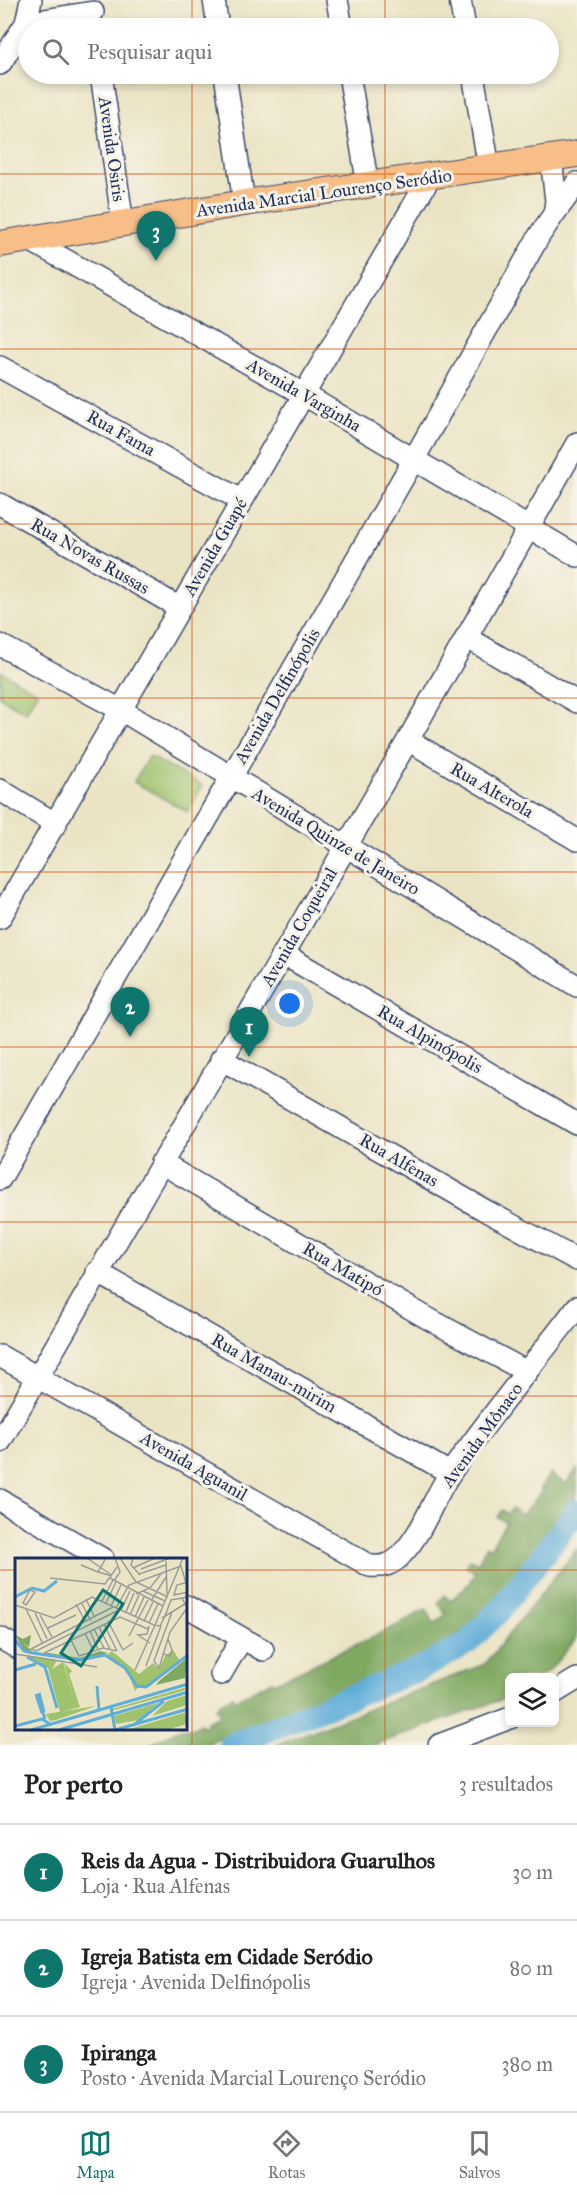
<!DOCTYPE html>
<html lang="pt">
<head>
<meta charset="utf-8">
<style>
  body { margin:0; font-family:"IM FELL Great Primer",serif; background:#f2f2f2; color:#222 }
  .controls { position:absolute; right:18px; bottom:18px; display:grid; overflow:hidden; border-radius:9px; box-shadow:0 3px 9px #0003 }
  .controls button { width:54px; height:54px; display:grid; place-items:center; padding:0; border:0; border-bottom:2px solid #e0e0e0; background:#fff; color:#222; font:30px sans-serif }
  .you { position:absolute; left:290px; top:1004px; width:21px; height:21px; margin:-15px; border:4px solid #fff; border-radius:50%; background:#1a73e8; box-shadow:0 0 0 9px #1a73e833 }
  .badge { display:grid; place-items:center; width:39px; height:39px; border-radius:50%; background:#0f766e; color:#fff; font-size:20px; font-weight:700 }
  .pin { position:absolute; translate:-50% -50px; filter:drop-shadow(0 2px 3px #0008) }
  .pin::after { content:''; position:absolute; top:32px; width:21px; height:18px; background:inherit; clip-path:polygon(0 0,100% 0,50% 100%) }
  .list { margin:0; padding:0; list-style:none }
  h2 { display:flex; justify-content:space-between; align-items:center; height:78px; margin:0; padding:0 24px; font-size:26px }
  h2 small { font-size:20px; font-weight:400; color:#767676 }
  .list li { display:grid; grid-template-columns:39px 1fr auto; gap:18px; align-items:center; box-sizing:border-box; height:96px; padding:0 24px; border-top:2px solid #e0e0e0 }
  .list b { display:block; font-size:22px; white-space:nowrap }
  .list p { margin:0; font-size:20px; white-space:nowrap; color:#767676 }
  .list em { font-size:20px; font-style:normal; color:#767676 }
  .icon { flex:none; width:33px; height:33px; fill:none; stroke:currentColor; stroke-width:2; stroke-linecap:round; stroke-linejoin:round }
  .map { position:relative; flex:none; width:577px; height:1745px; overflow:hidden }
  .search { position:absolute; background:#fff; box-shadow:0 3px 9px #0003; left:18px; right:18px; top:18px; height:66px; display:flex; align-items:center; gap:15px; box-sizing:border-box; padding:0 21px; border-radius:33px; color:#767676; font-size:22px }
  .sheet { height:366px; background:#fff }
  nav { display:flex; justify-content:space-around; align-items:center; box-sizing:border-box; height:84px; border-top:2px solid #e0e0e0; background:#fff; font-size:16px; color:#767676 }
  nav a { display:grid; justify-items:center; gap:3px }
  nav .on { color:#0f766e }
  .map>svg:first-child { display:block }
  .green { fill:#9fc26c; stroke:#5d7865; stroke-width:1.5 }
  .forest { fill:#7fa860; stroke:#4d6c5f; stroke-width:1.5 }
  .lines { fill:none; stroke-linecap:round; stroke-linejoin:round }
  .river { stroke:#5fadd9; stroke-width:24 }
  .minor-casing { stroke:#3a4a6d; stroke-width:24 }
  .major-casing { stroke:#3a4a6d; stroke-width:28 }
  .minor { stroke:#fff; stroke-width:21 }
  .major { stroke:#f7be87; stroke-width:26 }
  .grid { fill:none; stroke:#d45514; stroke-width:1.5; stroke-opacity:0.55 }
  .labels { text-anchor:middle; stroke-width:6; stroke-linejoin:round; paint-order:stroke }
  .street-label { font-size:18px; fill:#1b2f5e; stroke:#f7f3e8 }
  .inset-river { fill:none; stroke:#5fadd9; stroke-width:3 }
  .inset-road { fill:none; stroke:#989c9b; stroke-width:1.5 }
  .view { fill:#0f766e; fill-opacity:0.15; stroke:#0f766e; stroke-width:3 }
  .inset-edge { fill:none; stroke:#1b2f5e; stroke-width:3 }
</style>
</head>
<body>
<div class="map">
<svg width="577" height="1745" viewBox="0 0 577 1745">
  <rect width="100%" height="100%" fill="#f7f3e8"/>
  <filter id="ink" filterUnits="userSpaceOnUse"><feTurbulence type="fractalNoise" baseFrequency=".0167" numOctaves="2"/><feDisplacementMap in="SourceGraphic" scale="12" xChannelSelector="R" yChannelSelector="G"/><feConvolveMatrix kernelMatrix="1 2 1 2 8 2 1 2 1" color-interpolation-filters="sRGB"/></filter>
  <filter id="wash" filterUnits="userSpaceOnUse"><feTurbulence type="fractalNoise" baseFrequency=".008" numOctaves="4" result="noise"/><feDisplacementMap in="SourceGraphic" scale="24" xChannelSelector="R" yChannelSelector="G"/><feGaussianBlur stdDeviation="1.35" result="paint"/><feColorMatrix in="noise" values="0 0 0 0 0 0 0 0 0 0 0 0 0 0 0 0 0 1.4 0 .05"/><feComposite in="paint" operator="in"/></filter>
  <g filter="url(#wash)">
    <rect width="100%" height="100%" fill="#ebe4c4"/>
    <path class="green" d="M0 671 37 692 26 712 0 697Z
      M149 756 202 785 188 812 134 782Z"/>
    <path class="forest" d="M577 1469V1495L540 1552 499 1600 431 1658 341 1697 209 1743 149 1745 180 1729 192 1728 201 1723 204 1726 208 1724 207 1721 220 1715 216 1707 220 1706 219 1703 233 1696 236 1700 272 1681 274 1683 396 1626 427 1609 434 1624 446 1614 438 1603 444 1595 451 1601 469 1583 475 1572 466 1567 470 1559 478 1563 487 1546 490 1548 506 1522 497 1517 502 1510 508 1514 512 1508 522 1515 542 1491 540 1488 550 1474 566 1484Z
      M577 1549V1638L549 1671 538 1677 510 1678 509 1695 503 1699 374 1745H276L485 1664Z"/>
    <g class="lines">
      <path class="river" d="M231 1745 422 1668 467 1643 500 1610 577 1511"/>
    </g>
  </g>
  <g filter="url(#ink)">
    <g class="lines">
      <defs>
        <path id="minor" d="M214 0 218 28
          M337 0 342 28
          M460 0 465 28
          M26 23 31 0
          M0 64 26 23 93 12
          M101 74 123 224
          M225 74 244 203
          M349 74 368 186
          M473 74 489 168
          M551 158 556 201 554 214 577 183
          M28 239 303 394 577 556
          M0 367 241 500
          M0 504 180 608
          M466 637 577 702
          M0 645 121 710 577 986
          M408 740 577 840
          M0 790 56 824
          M0 918 430 177
          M283 954 577 1124
          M221 1059 488 1212 577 1260
          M161 1163 427 1318 527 1372
          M0 1179 414 459 539 236 554 214
          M97 1272 450 1473
          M0 1356 370 1566C383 1567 393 1565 402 1554 424 1531 433 1498 451 1472 491 1415 535 1362 577 1307
          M0 1442 408 740 577 443
          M0 1500 103 1559
          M186 1606 263 1650
          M0 1638 16 1647
          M221 1674 242 1638
          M554 1693 577 1679
          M439 1745 510 1718"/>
        <path id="major" d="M0 244 244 203 577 154"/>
      </defs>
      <use href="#minor" class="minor-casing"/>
      <use href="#major" class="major-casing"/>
      <use href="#minor" class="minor"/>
      <use href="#major" class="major"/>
    </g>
  </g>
  <path class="grid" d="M192 0V28M385 0V28M192 74V1745M385 74V1745M0 174H577M0 349H577M0 524H577M0 698H577M0 872H577M0 1047H577M0 1222H577M0 1396H577M0 1570H16M186 1570H577"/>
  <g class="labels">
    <g class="street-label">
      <text transform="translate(112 149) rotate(82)" y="6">Avenida Osiris</text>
      <text transform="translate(324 193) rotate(-8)" y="6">Avenida Marcial Lourenço Seródio</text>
      <text transform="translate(304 395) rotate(30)" y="6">Avenida Varginha</text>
      <text transform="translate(121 433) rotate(29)" y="6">Rua Fama</text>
      <text transform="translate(215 547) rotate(-60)" y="6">Avenida Guapé</text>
      <text transform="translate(90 556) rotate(30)" y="6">Rua Novas Russas</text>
      <text transform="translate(277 696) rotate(-60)" y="6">Avenida Delfinópolis</text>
      <text transform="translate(492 790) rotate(30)" y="6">Rua Alterola</text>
      <text transform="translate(336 841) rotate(31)" y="6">Avenida Quinze de Janeiro</text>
      <text transform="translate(299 927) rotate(-60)" y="6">Avenida Coqueiral</text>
      <text transform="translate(430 1039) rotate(30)" y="6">Rua Alpinópolis</text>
      <text transform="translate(399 1160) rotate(30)" y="6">Rua Alfenas</text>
      <text transform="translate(343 1269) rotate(30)" y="6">Rua Matipó</text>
      <text transform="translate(274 1373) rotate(30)" y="6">Rua Manau-mirim</text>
      <text transform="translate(482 1435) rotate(-54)" y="6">Avenida Mônaco</text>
      <text transform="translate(194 1466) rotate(30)" y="6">Avenida Aguanil</text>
    </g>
  </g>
  <g transform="translate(15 1558)">
    <rect width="172" height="172" fill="#ebe4c4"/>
    <path d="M158 92 165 103 135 128H124L120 133 112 112 92 97 97 93 124 116 138 105 144 111 150 98ZM11 97 42 102 37 111 48 104 60 145 49 105 57 113 54 116 65 149 45 154 33 110ZM172 129 168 133 96 153 97 151ZM172 137V147L137 158 152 143ZM143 145 124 162 101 166 99 158ZM81 148 41 162 35 163 31 156ZM172 154V166L151 172H111Z" fill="#9fc26c"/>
    <path d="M0 77 8 81 16 77 14 89 8 85 19 95H34L65 100 85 93 93 95 63 102 21 95 9 92ZM172 100 170 120 141 127 144 123Z" fill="#7fa860"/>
    <path class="inset-river" d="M0 39 17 30 29 33 42 23M0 82 9 93 18 95 65 102 90 97 110 110 122 128 131 129 173 97M12 99 30 109 42 150M0 112 21 106M82 128 84 152M24 135 29 154M21 136 27 155M22 136 30 161M96 149 100 172M120 166 149 143M0 168 27 161 35 166M16 172 173 126M44 172 173 134M100 172 173 151"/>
    <path class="inset-road" d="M72 0 95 16M91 0 83 14 97 18M105 0 121 24M118 0 116 7 125 17M151 0 152 36M66 7 83 14M118 10 140 0M126 11 155 0M124 16 151 7M35 20 90 26 102 9M95 20 148 48M99 23 105 14 100 0M121 24 153 39M173 24 162 27 159 37 173 34M15 32 20 34 11 47 8 45ZM128 33 150 43M121 36 135 30 146 16M71 41 79 58M87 43 98 22M136 43 151 19M66 44 76 63M91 45 101 24M61 46 70 63M0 47 39 60 77 39 139 67 145 68 150 58M96 48 106 27M98 49 16 91 21 93 102 53M101 50 114 27 166 8 173 32M11 51 28 86M106 52 115 33M111 54 119 35M157 54 139 103 144 110 155 74 172 50 167 40M20 55 32 81M25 57 37 79M115 57 124 37M150 58 156 42 173 39M120 59 129 39M147 60 173 44M93 63 108 92 118 85M129 63 138 44M134 65 143 46M89 66 102 93M140 67 168 0M134 68 132 76 123 77 135 85M84 69 95 91M33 70 61 57M79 71 89 90M75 73 83 91M70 75 78 92M114 78 133 42M55 80 64 98 88 90 102 93M29 95 105 59 133 71M0 96 82 109M149 96 155 98 157 92 153 81M131 108 146 68M120 112 140 67"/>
    <path class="view" d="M88 32 108 46 66 108 46 95Z"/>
    <rect width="172" height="172" class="inset-edge"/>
  </g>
</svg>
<div class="controls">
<button><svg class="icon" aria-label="layers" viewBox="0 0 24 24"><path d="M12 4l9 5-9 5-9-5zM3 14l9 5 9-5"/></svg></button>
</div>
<div class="you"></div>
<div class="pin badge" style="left:249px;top:1057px">1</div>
<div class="pin badge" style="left:130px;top:1037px">2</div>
<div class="pin badge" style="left:156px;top:261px">3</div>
<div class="search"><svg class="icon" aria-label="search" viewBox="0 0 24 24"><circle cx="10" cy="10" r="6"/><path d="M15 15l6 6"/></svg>Pesquisar aqui</div>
</div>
<section class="sheet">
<h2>Por perto<small>3 resultados</small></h2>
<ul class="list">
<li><span class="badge">1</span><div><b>Reis da Agua - Distribuidora Guarulhos</b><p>Loja · Rua Alfenas</p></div><em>30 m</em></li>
<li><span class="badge">2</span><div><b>Igreja Batista em Cidade Seródio</b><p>Igreja · Avenida Delfinópolis</p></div><em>80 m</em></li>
<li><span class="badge">3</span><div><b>Ipiranga</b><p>Posto · Avenida Marcial Lourenço Seródio</p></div><em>380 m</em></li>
</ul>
</section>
<nav>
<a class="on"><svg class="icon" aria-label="map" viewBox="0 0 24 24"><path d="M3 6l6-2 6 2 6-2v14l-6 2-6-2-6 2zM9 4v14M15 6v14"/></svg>Mapa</a>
<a><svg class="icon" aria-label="directions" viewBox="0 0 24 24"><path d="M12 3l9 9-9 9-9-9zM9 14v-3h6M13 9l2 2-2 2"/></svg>Rotas</a>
<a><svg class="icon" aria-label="saved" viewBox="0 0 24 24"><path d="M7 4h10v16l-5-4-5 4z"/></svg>Salvos</a>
</nav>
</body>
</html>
